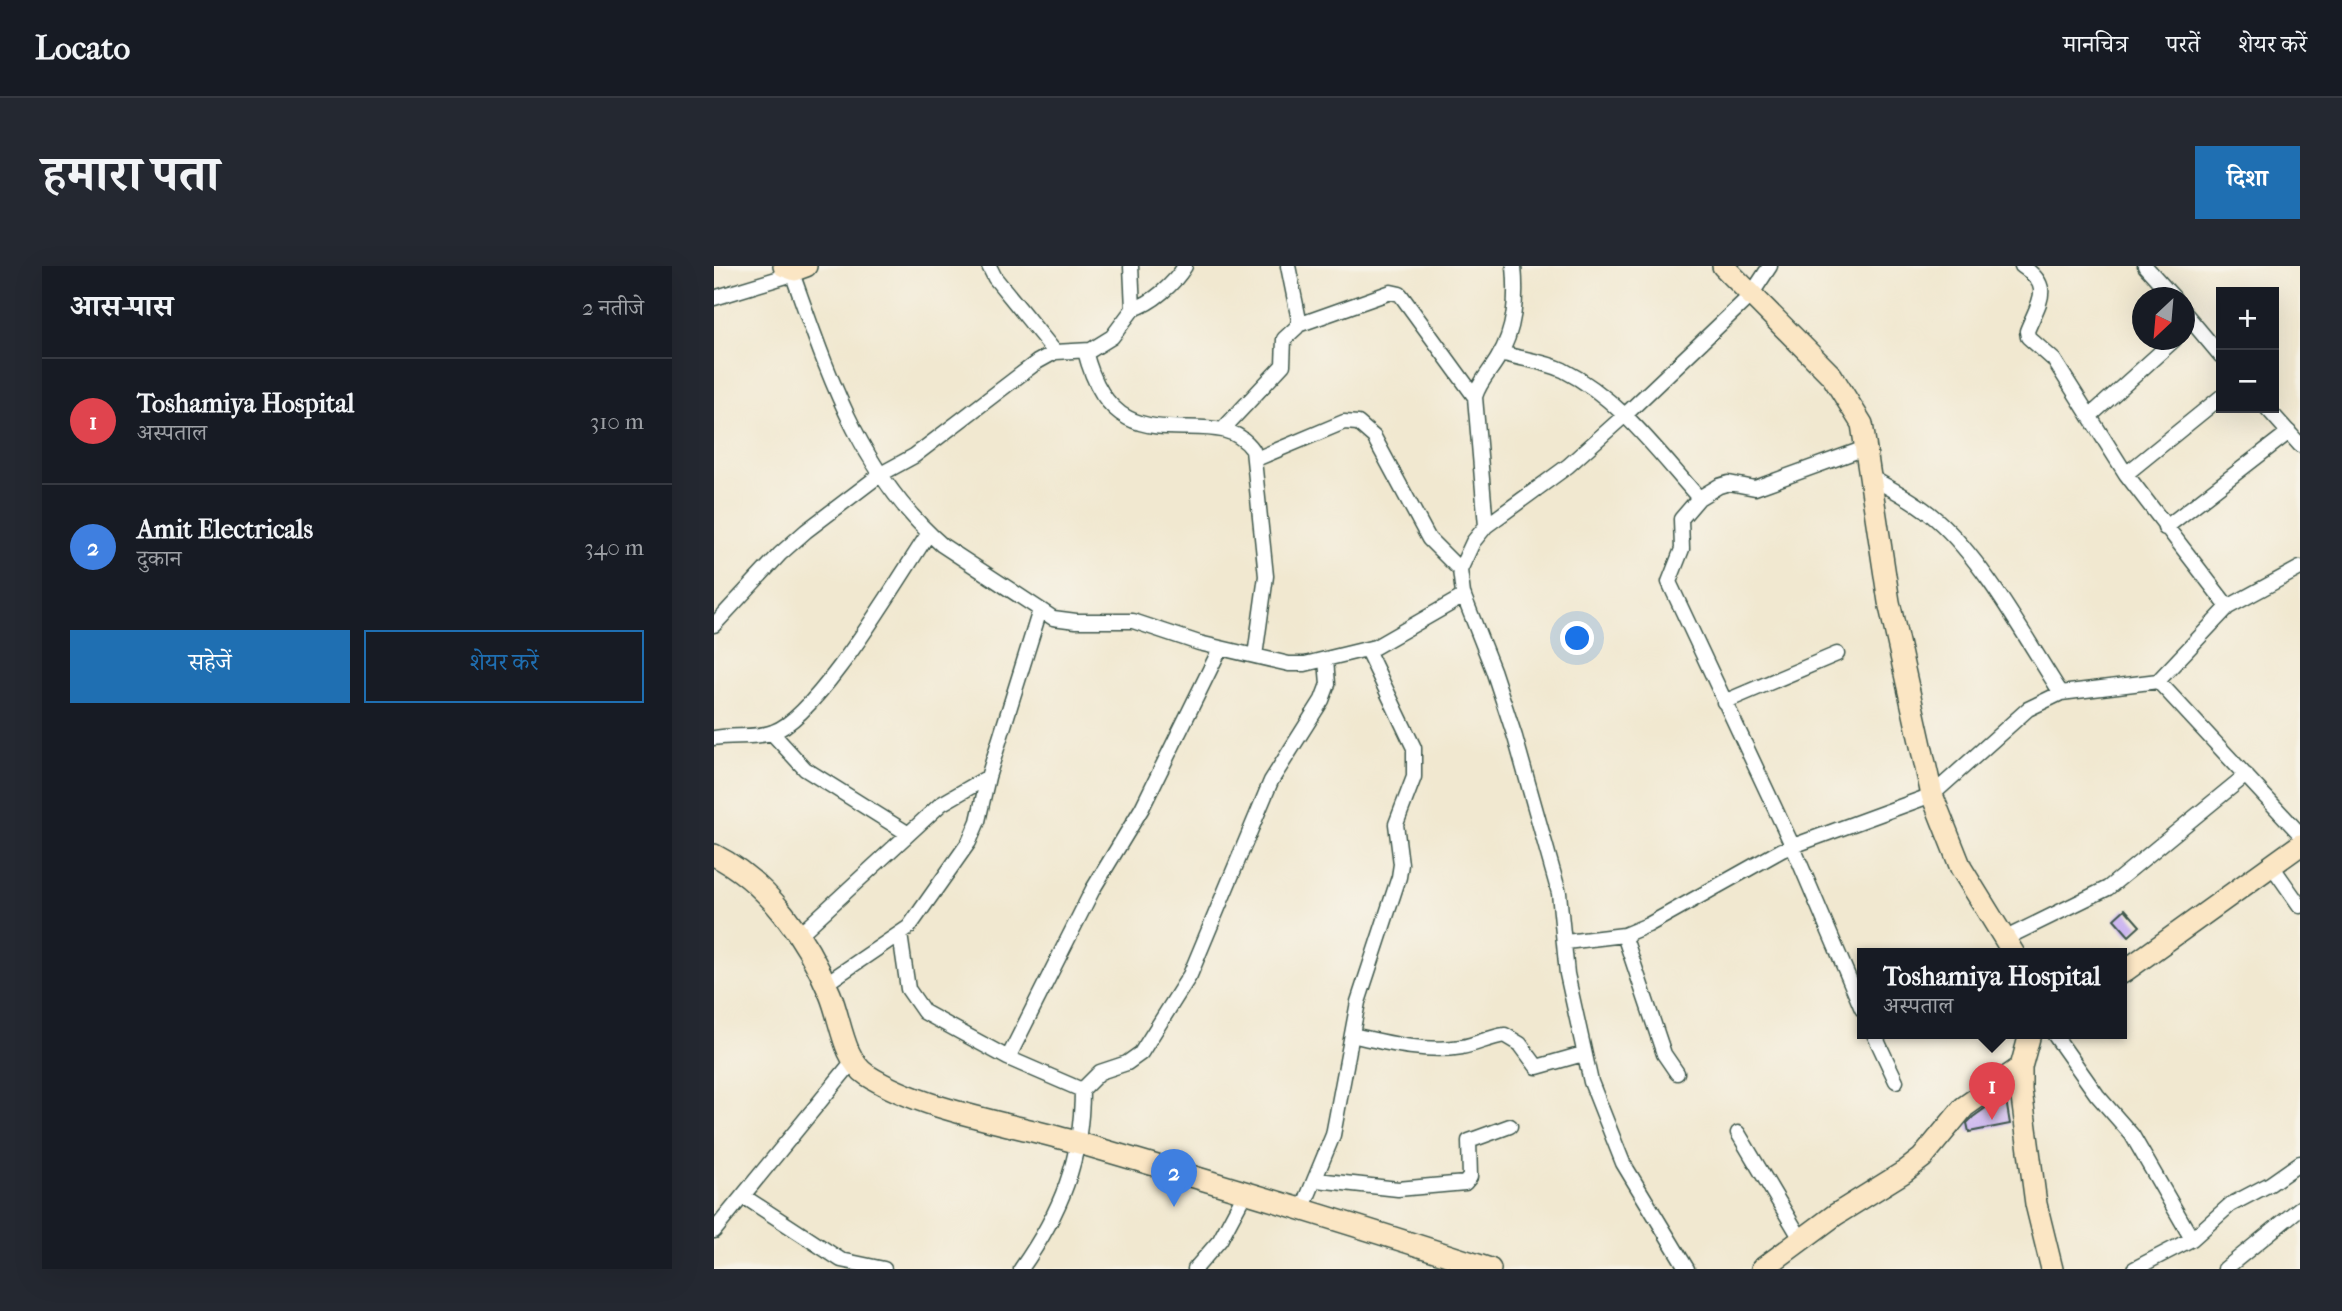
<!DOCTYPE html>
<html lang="hi">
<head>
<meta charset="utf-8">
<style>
  body { margin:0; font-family:"IM FELL French Canon","Noto Serif Devanagari",serif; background:#242831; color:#f1f3f6 }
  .controls { position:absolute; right:21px; top:21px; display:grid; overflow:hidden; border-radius:0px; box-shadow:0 7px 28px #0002 }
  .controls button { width:63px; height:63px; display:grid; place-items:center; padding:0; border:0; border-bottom:2px solid #363941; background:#171b24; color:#f1f3f6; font:35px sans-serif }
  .compass { position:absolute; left:1418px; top:21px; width:63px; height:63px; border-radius:50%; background:#171b24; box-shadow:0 7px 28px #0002; rotate:206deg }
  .you { position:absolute; left:864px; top:373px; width:24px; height:24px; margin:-18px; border:5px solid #fff; border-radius:50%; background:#1a73e8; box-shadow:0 0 0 10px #1a73e833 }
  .badge { display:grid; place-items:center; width:46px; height:46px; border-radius:50%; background:#1f6fb2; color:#fff; font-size:23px; font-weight:700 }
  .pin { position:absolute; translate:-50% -58px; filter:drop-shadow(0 2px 4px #0008) }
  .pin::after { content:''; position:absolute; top:37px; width:24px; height:21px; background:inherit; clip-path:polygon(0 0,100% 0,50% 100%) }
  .popup { position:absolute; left:1143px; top:682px; width:270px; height:91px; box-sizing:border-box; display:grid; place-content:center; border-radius:0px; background:#171b24; filter:drop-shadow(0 2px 5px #0005); font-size:23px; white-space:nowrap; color:#9ea1a6 }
  .popup b { font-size:26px; color:#f1f3f6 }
  .popup::after { content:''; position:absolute; left:50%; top:100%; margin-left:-14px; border:14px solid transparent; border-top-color:#171b24 }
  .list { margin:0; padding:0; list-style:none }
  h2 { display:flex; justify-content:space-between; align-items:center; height:91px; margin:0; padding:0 28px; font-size:30px }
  h2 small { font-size:23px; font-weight:400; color:#9ea1a6 }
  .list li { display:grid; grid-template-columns:46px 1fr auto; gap:21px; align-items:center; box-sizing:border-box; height:126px; padding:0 28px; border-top:2px solid #363941 }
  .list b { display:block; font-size:26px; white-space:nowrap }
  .list p { margin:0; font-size:23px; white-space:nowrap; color:#9ea1a6 }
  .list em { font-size:23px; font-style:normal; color:#9ea1a6 }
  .actions { display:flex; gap:14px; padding:21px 28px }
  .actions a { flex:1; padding:16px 0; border:2px solid #1f6fb2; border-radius:0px; text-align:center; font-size:24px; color:#1f6fb2 }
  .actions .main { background:#1f6fb2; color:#fff }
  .map { position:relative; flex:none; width:1586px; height:1003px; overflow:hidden; border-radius:0px }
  header { display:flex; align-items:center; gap:42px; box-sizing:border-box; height:98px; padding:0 35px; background:#171b24; border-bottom:2px solid #363941 }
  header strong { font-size:33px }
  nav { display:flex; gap:38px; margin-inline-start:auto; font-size:24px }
  .intro { display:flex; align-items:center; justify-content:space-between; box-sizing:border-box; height:168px; padding:0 42px }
  h1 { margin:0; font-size:49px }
  .button { padding:18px 32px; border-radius:0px; background:#1f6fb2; color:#fff; font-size:24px; font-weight:700 }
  main { display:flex; gap:42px; padding:0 42px }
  aside { flex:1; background:#171b24; border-radius:0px; box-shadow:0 7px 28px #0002 }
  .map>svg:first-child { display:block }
  .building { fill:#c1a6f2 }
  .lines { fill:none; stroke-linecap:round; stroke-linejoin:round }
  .street-casing { stroke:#3e574b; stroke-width:17 }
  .secondary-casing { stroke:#3e574b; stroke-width:24 }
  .street { stroke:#fff; stroke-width:14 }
  .secondary { stroke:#fbe6c4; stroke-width:21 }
</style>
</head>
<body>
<header>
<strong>Locato</strong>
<nav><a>मानचित्र</a><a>परतें</a><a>शेयर करें</a></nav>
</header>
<div class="intro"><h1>हमारा पता</h1><a class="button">दिशा</a></div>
<main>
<aside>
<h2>आस-पास<small>2 नतीजे</small></h2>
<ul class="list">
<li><span class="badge" style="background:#e0444e">1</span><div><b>Toshamiya Hospital</b><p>अस्पताल</p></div><em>310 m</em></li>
<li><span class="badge" style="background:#3f7fe0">2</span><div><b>Amit Electricals</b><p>दुकान</p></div><em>340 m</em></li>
</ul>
<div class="actions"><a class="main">सहेजें</a><a>शेयर करें</a></div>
</aside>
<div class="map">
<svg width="1586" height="1003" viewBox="0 0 1586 1003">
  <rect width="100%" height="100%" fill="#f7f3e8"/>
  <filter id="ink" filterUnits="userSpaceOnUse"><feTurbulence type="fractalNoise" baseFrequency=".0143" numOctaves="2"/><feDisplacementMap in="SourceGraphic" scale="14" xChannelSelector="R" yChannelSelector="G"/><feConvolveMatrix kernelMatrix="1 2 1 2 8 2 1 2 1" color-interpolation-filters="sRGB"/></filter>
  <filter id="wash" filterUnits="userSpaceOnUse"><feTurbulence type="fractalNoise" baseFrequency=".00686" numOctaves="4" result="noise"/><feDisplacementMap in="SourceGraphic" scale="28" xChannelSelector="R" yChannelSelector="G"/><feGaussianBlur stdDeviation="1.57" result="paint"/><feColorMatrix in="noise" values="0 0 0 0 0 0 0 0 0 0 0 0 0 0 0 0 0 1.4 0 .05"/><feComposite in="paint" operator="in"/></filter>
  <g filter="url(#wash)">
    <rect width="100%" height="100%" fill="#f1e8d0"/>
    <g id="blocks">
      <path class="building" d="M1411 643 1426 660 1415 670 1400 653Z
        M1292 834 1296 858 1255 866 1253 857 1259 851 1280 836Z"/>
    </g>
  </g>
  <g filter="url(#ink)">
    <use href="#blocks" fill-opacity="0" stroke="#3e574b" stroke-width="2"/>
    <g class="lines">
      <defs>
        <path id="street" d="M275 0 281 12 341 86
          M1308 0C1340 21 1325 35 1313 65L1314 71 1340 94 1412 208 1514 341
          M1431 0 1460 32
          M77 4C113 104 144 206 228 279L339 352 362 355H419L485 377 575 398H591L661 381 750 330
          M0 32 79 8
          M419 43C439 37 460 18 471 0
          M1470 46 1507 90
          M584 59 677 26 686 28 761 131
          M371 85C403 213 499 127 539 184L552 310 541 390
          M787 87C807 93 829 95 849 104 905 132 944 186 985 232
          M1553 142 1586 179
          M1376 150 1460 74
          M510 162 569 99 570 73 583 61 585 54 574 0
          M542 193 630 156 644 157 660 171 715 273 746 304 749 328 779 404 801 471 845 627 853 708 877 816 909 897 973 1003
          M1412 208 1507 131
          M1155 210C1177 223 1202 235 1222 253 1270 295 1312 373 1347 427
          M772 260 761 131C765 116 776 106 784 92 801 64 803 33 800 0
          M1451 262 1575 166
          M746 304 759 276 772 260 854 200 911 149 1037 29 1056 0
          M0 359 66 288 92 265 167 208 200 190 323 96 341 86 377 84 398 71 419 43 417 0
          M1444 415 1586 568
          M1010 436 1123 388
          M58 467 91 503 193 567
          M0 472C19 468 41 473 59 466 104 451 185 311 215 267
          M1558 600 1586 640
          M186 668 194 723 210 746 294 792 368 824
          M910 669 950 788 963 807
          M84 670 227 538 274 511
          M1292 672 1394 622 1532 509
          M852 676 910 669 934 659 1068 584 1218 529 1314 443 1347 427 1444 415 1514 341 1586 302
          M111 718 195 661 255 576 264 555 274 511 326 344
          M1148 743 1079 581 955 316 968 283 967 253 985 232 1005 220 1015 217 1041 222 1154 181
          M1160 768 1182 815
          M1340 768 1383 829 1418 869 1478 973
          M638 769C673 777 712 787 748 781 763 778 776 771 791 769L806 778 823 801 869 788
          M294 792 379 623 428 542 506 383
          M1024 867 1087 973
          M603 914 684 923 751 917 756 911 755 875 796 860
          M29 930 127 994 170 1003
          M588 944 619 869 644 736 685 611 687 598 682 558 700 511V482L653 384
          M0 965 139 795
          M307 1003C347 946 368 894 368 824L386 806 413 797 427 787 476 709 557 515 608 434 614 418 612 394
          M481 1003 506 974 531 927
          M1420 1003 1478 973 1516 939 1556 918 1586 897
          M1511 1003 1586 942"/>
        <path id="secondary" d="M70 0 81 4 92 0
          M1009 0 1118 110 1148 158 1175 336 1218 529 1247 602 1300 688
          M0 589C54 616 93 673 116 728 127 754 129 793 153 809 209 845 300 858 365 877 502 917 640 958 776 1003
          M1408 707 1586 579
          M1316 768 1307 801V824L1322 938 1338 1003
          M1048 1003 1121 949 1190 906 1208 892 1250 841 1307 801"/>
      </defs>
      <use href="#street" class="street-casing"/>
      <use href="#secondary" class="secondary-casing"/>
      <use href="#street" class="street"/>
      <use href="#secondary" class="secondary"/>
    </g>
  </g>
</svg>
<div class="controls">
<button>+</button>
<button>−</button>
</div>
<svg class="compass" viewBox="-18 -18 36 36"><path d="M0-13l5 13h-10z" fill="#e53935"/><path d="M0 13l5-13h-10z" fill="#9ea1a6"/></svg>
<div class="you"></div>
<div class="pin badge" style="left:1278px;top:854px;background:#e0444e">1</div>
<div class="popup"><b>Toshamiya Hospital</b>अस्पताल</div>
<div class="pin badge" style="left:460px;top:941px;background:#3f7fe0">2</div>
</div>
</main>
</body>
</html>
